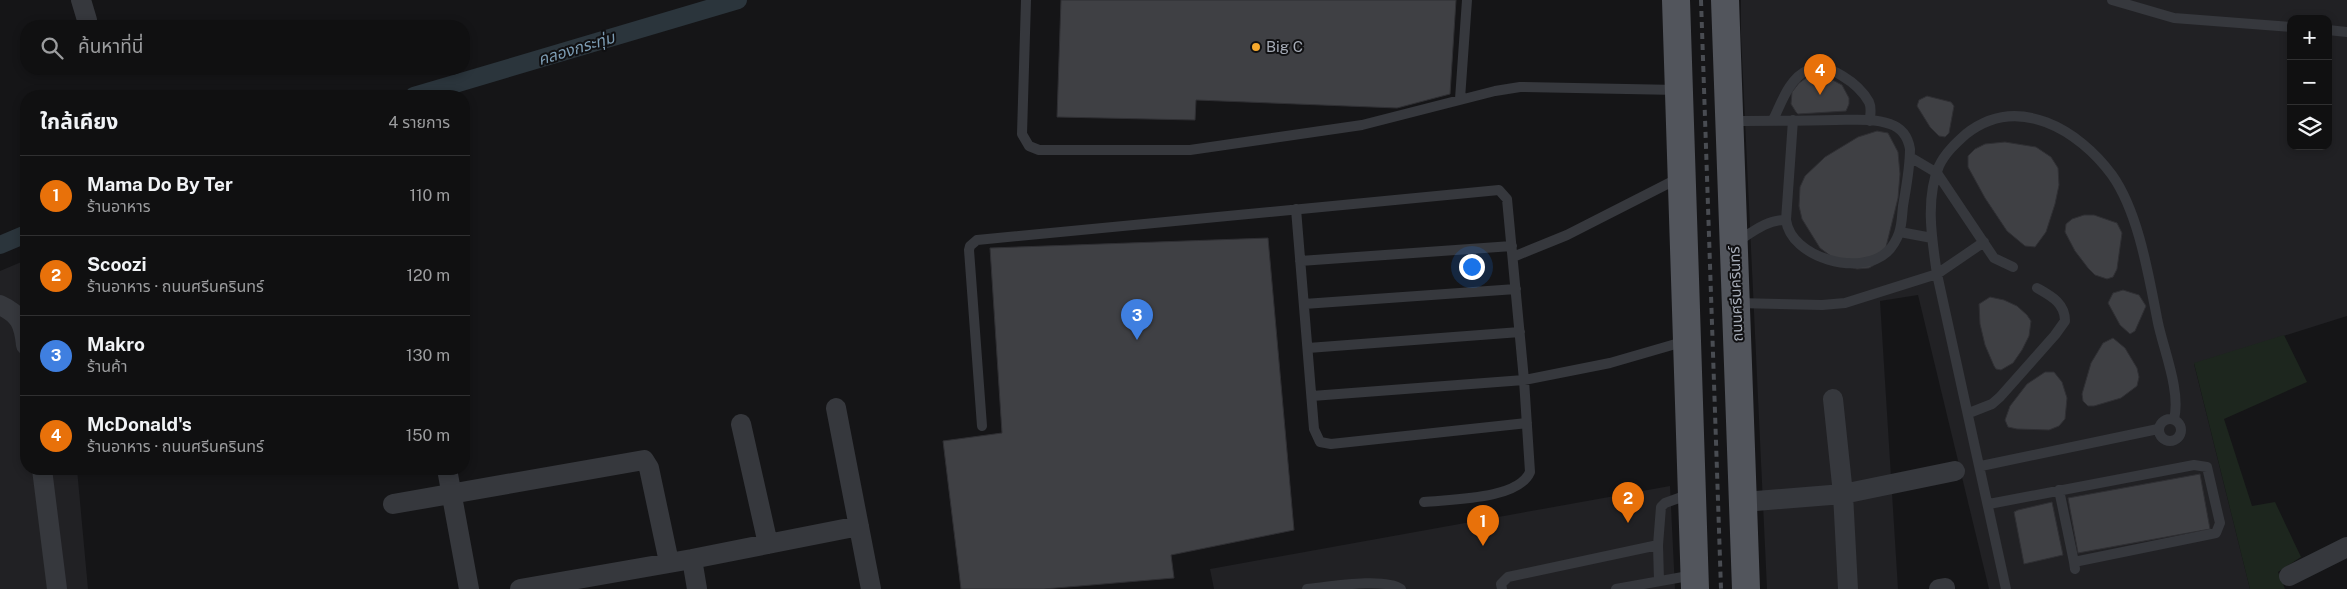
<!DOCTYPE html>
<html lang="th">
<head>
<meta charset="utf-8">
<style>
  body { margin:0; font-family:"Public Sans","Noto Sans Thai",sans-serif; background:#19191a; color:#f1f3f6 }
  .controls { position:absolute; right:15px; top:15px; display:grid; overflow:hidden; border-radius:10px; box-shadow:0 2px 8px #0003 }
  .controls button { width:45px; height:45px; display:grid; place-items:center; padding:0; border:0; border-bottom:1px solid #303031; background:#101011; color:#f1f3f6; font:25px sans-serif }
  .you { position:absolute; left:1471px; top:266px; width:18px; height:18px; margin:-12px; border:4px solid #fff; border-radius:50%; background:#1a73e8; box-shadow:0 0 0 8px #1a73e833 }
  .badge { display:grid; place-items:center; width:32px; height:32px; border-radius:50%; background:#f8aa2d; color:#fff; font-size:16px; font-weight:700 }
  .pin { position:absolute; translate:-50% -41px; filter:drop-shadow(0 1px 2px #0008) }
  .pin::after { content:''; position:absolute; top:26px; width:18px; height:15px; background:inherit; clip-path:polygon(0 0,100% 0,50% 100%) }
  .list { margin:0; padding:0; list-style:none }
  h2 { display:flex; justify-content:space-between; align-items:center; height:65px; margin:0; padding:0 20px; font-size:21px }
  h2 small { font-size:16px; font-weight:400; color:#9c9d9f }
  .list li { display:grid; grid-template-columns:32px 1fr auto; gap:15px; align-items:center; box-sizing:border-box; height:80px; padding:0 20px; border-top:1px solid #303031 }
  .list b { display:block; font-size:19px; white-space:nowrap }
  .list p { margin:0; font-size:16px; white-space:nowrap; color:#9c9d9f }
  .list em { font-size:16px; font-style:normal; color:#9c9d9f }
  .icon { flex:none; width:28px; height:28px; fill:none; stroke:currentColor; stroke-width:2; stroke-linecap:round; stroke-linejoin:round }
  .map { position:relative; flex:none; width:2347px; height:589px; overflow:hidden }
  .search { position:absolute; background:#101011; box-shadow:0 2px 8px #0003; left:20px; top:20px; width:450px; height:55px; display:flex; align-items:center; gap:12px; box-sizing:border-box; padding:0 18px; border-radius:20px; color:#9c9d9f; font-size:19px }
  .panel { position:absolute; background:#101011; box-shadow:0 2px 8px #0003; left:20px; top:90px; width:450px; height:385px; border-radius:20px }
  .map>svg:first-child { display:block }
  .built { fill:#212124; fill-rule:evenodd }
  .green { fill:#1d261e }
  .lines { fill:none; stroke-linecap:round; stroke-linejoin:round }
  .canal { stroke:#2b353c; stroke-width:18 }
  .building { fill:#3f4044; stroke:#2f2f33 }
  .service { stroke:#36383d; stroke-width:10 }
  .minor { stroke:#36383d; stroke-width:20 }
  .primary { stroke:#52555c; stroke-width:28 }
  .rail { stroke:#494c52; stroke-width:4; stroke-dasharray:6 5; stroke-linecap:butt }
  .poi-dot { fill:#f8aa2d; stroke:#101012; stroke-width:2 }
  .labels { text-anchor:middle; stroke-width:4; stroke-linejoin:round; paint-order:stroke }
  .poi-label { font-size:15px; fill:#a7adb8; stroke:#101012; text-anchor:start }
  .street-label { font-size:15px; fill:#a7adb8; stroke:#101012 }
  .water-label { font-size:16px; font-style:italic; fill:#7d9db4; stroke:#101012 }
</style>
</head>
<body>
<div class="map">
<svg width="2347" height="589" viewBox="0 0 2347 589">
  <rect width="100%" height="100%" fill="#151517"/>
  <path class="built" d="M1741 0H2347V316L2194 364 2250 589H1989L1918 295 1880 301 1898 589H1767L1741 35ZM2291 19H2328V146H2291Z
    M26 260V469H77L88 589H0V271Z
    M1670 486 1675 589H1214L1210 569Z"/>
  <path class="green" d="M2284 335 2307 382 2224 419 2252 506 2275 502 2301 557 2278 572 2285 589H2250L2194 363Z"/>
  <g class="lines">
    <path class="canal" d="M414 96 738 0
      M0 245 26 234"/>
  </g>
  <path class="building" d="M1061 0H1456L1450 94 1397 108 1196 100 1195 120 1057 117Z
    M1809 76H1825L1842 85 1849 98V104L1846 111 1798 114 1796 112 1791 104 1792 92 1799 83Z
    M1927 96 1951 102 1954 106 1949 133 1945 137 1939 136 1930 127 1917 106 1919 100Z
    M1877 131 1888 133 1898 152 1900 174 1898 198 1886 247 1876 264 1869 268 1857 269 1844 266 1820 248 1802 219 1799 206 1800 187 1805 176 1825 157 1858 137Z
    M2005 142 2036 147 2051 157 2058 168 2059 185 2055 204 2046 232 2035 247 2025 246 2007 231 1985 198 1968 167V156L1975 149 1985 144Z
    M2094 215 2117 223 2122 233 2117 269 2113 277 2107 279 2095 275 2088 268 2075 251 2065 232 2066 224 2072 219 2084 215Z
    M1268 238 1294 530 1171 555 1174 578 1044 589H961L943 441 1002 433 990 248Z
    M2123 290 2139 295 2146 306 2135 331 2130 334 2120 325 2108 303 2113 293Z
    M1990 297 2004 300 2017 306 2027 315 2031 321 2029 336 2022 350 2013 363 2001 370 1996 369 1994 366 1985 345 1980 324 1979 304Z
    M2113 338 2125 348 2137 368 2139 377 2137 386 2121 398 2094 406H2088L2083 401 2082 394 2091 363 2103 343Z
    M2045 372H2054L2062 382 2067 398 2065 419 2059 426 2049 430 2017 429 2008 427 2005 420 2010 406 2027 384Z
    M2200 474 2210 529 2078 553 2068 498Z
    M2052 502 2063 555 2024 564 2014 512 2018 510Z"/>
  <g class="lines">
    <path class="service" d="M1026 0 1022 134 1029 146 1039 150H1190L1362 125 1495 91 1520 87 1678 90
      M2112 0 2174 18 2291 27
      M2328 30 2347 32
      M1460 99 1467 0
      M1773 120C1781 104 1789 78 1808 70 1828 61 1859 84 1869 102 1872 108 1870 114 1870 121
      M1731 121C1766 121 1801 121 1836 120 1853 120 1873 118 1890 124 1902 128 1908 137 1910 149 1910 168 1906 188 1903 206 1902 215 1902 225 1899 233 1897 239 1892 248 1887 252 1860 277 1791 258 1786 220L1793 120
      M1910 157 1937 173 1994 258 2013 267
      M1296 209 1314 429 1320 442 1331 444 1527 423
      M1900 232 1932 238
      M1735 243C1751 233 1767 219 1786 220
      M1513 257 1567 235 1679 178
      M1300 261 1512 246
      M1737 303 1822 305 1845 303 1937 274 1984 242
      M1304 304 1516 289
      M1308 348 1520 332
      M1312 396 1524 380 1610 363 1686 341
      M1969 413 1992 404 2000 397 2055 335 2065 321C2065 303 2051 296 2037 288
      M2159 430a11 11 0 1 1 22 0a11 11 0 1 1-22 0Z
      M982 426 969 250 970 246 977 240 1499 190 1507 199 1524 380 1530 472C1518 500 1451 499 1424 502
      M1981 466 2158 429
      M2059 490 2074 562
      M1989 504 2194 465 2207 467 2220 523 2216 533 2074 562 2075 569
      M1658 545 1659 581
      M1307 589C1328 587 1384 577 1401 589
      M1502 589 1501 584 1508 577 1658 545 1661 507 1665 503 1690 494
      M1616 589 1694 575
      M2006 589 1937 274C1932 240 1925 199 1939 166 1945 153 1956 143 1966 134 2018 93 2079 130 2112 175 2139 213 2149 278 2158 323 2164 351 2181 392 2174 419"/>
    <path class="minor" d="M81 0 87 20
      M0 305C20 314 24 324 26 345
      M1833 399 1843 494 1848 589
      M836 408 871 589
      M741 424 768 544
      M42 469 57 589
      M447 469 469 589
      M1744 502 1843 494 1955 471
      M393 504 644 460 649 468 669 562
      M692 559 697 589
      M2289 576 2347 547
      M520 589 692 559 859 526
      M1939 589 1945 588"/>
    <path class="primary" d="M1676 0 1695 589
      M1725 0 1746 589"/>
    <path class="rail" d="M1701 0 1721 589"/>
  </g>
  <circle class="poi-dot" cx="1256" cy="47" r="5"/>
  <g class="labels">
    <g class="poi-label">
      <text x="1266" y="52">Big C</text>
    </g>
    <g class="street-label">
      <text transform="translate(1736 294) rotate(-92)" y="5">ถนนศรีนครินทร์</text>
    </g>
    <g class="water-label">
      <text transform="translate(576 48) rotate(-17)" y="6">คลองกระทุ่ม</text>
    </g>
  </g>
</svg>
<div class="controls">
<button>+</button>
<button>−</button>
<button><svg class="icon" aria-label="layers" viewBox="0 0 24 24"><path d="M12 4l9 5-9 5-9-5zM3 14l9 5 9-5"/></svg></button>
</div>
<div class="you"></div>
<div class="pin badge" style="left:1483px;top:546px;background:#e8710a">1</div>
<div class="pin badge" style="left:1628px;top:523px;background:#e8710a">2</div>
<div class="pin badge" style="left:1137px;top:340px;background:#3f7fe0">3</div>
<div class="pin badge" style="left:1820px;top:95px;background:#e8710a">4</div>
<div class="search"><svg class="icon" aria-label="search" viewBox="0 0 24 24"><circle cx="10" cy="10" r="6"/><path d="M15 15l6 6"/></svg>ค้นหาที่นี่</div>
<section class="panel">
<h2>ใกล้เคียง<small>4 รายการ</small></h2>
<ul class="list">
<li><span class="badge" style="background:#e8710a">1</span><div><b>Mama Do By Ter</b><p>ร้านอาหาร</p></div><em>110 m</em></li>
<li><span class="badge" style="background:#e8710a">2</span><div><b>Scoozi</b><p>ร้านอาหาร · ถนนศรีนครินทร์</p></div><em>120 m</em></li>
<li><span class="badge" style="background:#3f7fe0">3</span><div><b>Makro</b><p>ร้านค้า</p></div><em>130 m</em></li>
<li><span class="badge" style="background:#e8710a">4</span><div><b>McDonald's</b><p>ร้านอาหาร · ถนนศรีนครินทร์</p></div><em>150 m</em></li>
</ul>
</section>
</div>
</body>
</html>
